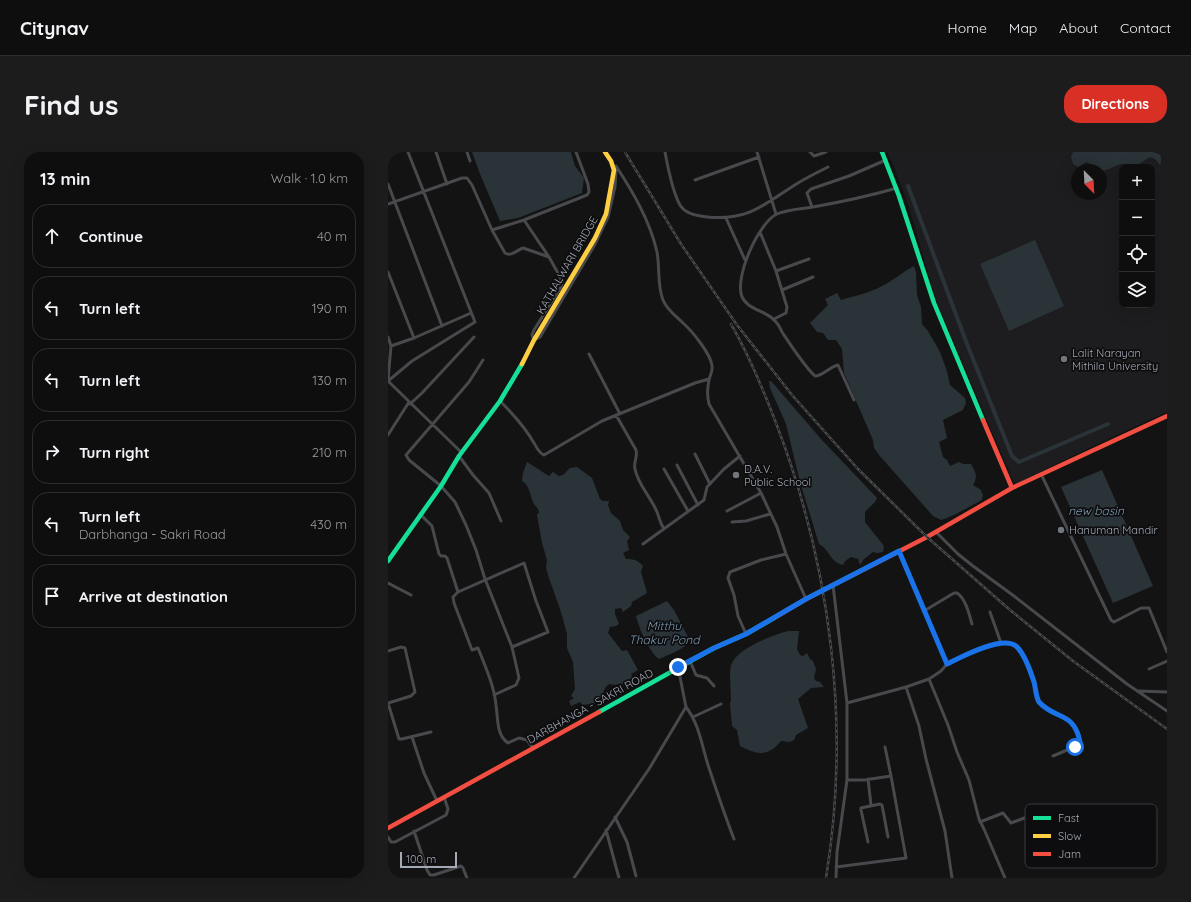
<!DOCTYPE html>
<html lang="en">
<head>
<meta charset="utf-8">
<style>
  body { margin:0; font-family:Quicksand,sans-serif; background:#1c1c1c; color:#f1f3f6 }
  .controls { position:absolute; right:12px; top:12px; display:grid; overflow:hidden; border-radius:8px; box-shadow:0 4px 16px #0002 }
  .controls button { width:36px; height:36px; display:grid; place-items:center; padding:0; border:0; border-bottom:1px solid #2e2e2e; background:#0e0e0e; color:#f1f3f6; font:20px sans-serif }
  .compass { position:absolute; left:683px; top:12px; width:36px; height:36px; border-radius:50%; background:#0e0e0e; box-shadow:0 4px 16px #0002; rotate:156deg }
  .scale { position:absolute; left:12px; bottom:10px; width:57px; box-sizing:border-box; padding-left:4px; border:2px solid #a4aab4; border-top:0; font-size:11px; line-height:14px; white-space:nowrap; color:#a4aab4; -webkit-text-stroke:3px #0d0d0f; paint-order:stroke }
  .stop { position:absolute; width:12px; height:12px; margin:-9px; border:3px solid #1a73e8; border-radius:50%; background:#fff }
  .stop.end { background:#1a73e8; border-color:#fff; box-shadow:0 1px 4px #0008 }
  .list { margin:0; padding:0; list-style:none }
  h2 { display:flex; justify-content:space-between; align-items:center; height:52px; margin:0; padding:0 16px; font-size:17px }
  h2 small { font-size:13px; font-weight:400; color:#9b9c9e }
  .list li { display:grid; grid-template-columns:26px 1fr auto; gap:12px; align-items:center; box-sizing:border-box; height:64px; margin:0 8px 8px; padding:0 8px; border:1px solid #2e2e2e; border-radius:16px }
  .list b { display:block; font-size:15px; white-space:nowrap }
  .list p { margin:0; font-size:13px; white-space:nowrap; color:#9b9c9e }
  .list em { font-size:13px; font-style:normal; color:#9b9c9e }
  .icon { flex:none; width:22px; height:22px; fill:none; stroke:currentColor; stroke-width:2; stroke-linecap:round; stroke-linejoin:round }
  .map { position:relative; flex:none; width:779px; height:726px; overflow:hidden; border-radius:16px }
  header { display:flex; align-items:center; gap:24px; box-sizing:border-box; height:56px; padding:0 20px; background:#0e0e0e; border-bottom:1px solid #2e2e2e }
  header strong { font-size:19px }
  nav { display:flex; gap:22px; margin-inline-start:auto; font-size:14px }
  .intro { display:flex; align-items:center; justify-content:space-between; box-sizing:border-box; height:96px; padding:0 24px }
  h1 { margin:0; font-size:28px }
  .button { padding:10px 18px; border-radius:16px; background:#d93025; color:#fff; font-size:14px; font-weight:700 }
  main { display:flex; gap:24px; padding:0 24px }
  aside { flex:1; background:#0e0e0e; border-radius:16px; box-shadow:0 4px 16px #0002 }
  .map>svg:first-child { display:block }
  .built { fill:#1d1d1f; fill-rule:evenodd }
  .water { fill:#2a3338 }
  .lines { fill:none; stroke-linecap:round; stroke-linejoin:round }
  .canal { stroke:#2a3338; stroke-width:4 }
  .street { stroke:#47494c; stroke-width:3 }
  .fast { stroke:#16e098; stroke-width:4.5 }
  .slow { stroke:#ffcf43; stroke-width:4.5 }
  .jam { stroke:#f24e42; stroke-width:4.5 }
  .rail-casing { stroke:#484a4c; stroke-width:2.5 }
  .rail { stroke:#0d0d0f; stroke-width:1; stroke-dasharray:3; stroke-linecap:butt }
  .route { stroke:#1a73e8; stroke-width:5 }
  .poi-dot { fill:#71757c; stroke:#0d0d0f; stroke-width:1.5 }
  .labels { text-anchor:middle; stroke-width:3.5; stroke-linejoin:round; paint-order:stroke }
  .street-label { font-size:11px; fill:#a4aab4; stroke:#0d0d0f }
  .poi-label { font-size:11px; fill:#a4aab4; stroke:#0d0d0f; text-anchor:start }
  .water-label { font-size:12px; font-style:italic; fill:#7c99ae; stroke:#0d0d0f }
  .key { fill:#0d0d0f; stroke:#3a3c41; stroke-width:1 }
  .key-label { font-size:11px; fill:#a4aab4 }
</style>
</head>
<body>
<header>
<strong>Citynav</strong>
<nav><a>Home</a><a>Map</a><a>About</a><a>Contact</a></nav>
</header>
<div class="intro"><h1>Find us</h1><a class="button">Directions</a></div>
<main>
<aside>
<h2>13 min<small>Walk · 1.0 km</small></h2>
<ul class="list">
<li><svg class="icon" aria-label="ahead" viewBox="0 0 24 24"><path d="M12 20V5M6 11l6-6 6 6"/></svg><div><b>Continue</b></div><em>40 m</em></li>
<li><svg class="icon" aria-label="left" viewBox="0 0 24 24"><path d="M17 20v-9H6M10 6l-5 5 5 5"/></svg><div><b>Turn left</b></div><em>190 m</em></li>
<li><svg class="icon" aria-label="left" viewBox="0 0 24 24"><path d="M17 20v-9H6M10 6l-5 5 5 5"/></svg><div><b>Turn left</b></div><em>130 m</em></li>
<li><svg class="icon" aria-label="right" viewBox="0 0 24 24"><path d="M7 20v-9h11M14 6l5 5-5 5"/></svg><div><b>Turn right</b></div><em>210 m</em></li>
<li><svg class="icon" aria-label="left" viewBox="0 0 24 24"><path d="M17 20v-9H6M10 6l-5 5 5 5"/></svg><div><b>Turn left</b><p>Darbhanga - Sakri Road</p></div><em>430 m</em></li>
<li><svg class="icon" aria-label="arrive" viewBox="0 0 24 24"><path d="M6 21V4h12l-3 4 3 4H6"/></svg><div><b>Arrive at destination</b></div></li>
</ul>
</aside>
<div class="map">
<svg width="779" height="726" viewBox="0 0 779 726">
  <rect width="100%" height="100%" fill="#131313"/>
  <path class="built" d="M499 0H779V260L701 296 628 332 625 329 548 148 520 52 505 12ZM734 15H764V153H734ZM689 18H713V42H689Z"/>
  <path class="water" d="M84 0H183L187 14 196 26 194 41 130 66 112 69 92 22Z
    M685 0H771C773 4 774 9 772 13L767 7 762 5 746 15C729 7 727 18 713 19 711 19 709 18 707 18L703 12 698 10 690 15 685 12 683 5Z
    M647 88 676 154 621 179 592 112Z
    M526 114 528 120 529 143 533 155 534 172 540 179 552 200 559 219 562 233 577 246 578 251 575 258 555 268 559 286 551 290 555 305 559 308 562 314 571 310 575 312H583C588 321 590 324 585 333L593 338 595 343 594 348C580 355 567 364 553 368L545 364 491 303 486 296 485 288 456 221 454 197 448 188H440L435 181 429 180 422 171 440 153 437 147 449 141 453 148C466 144 482 141 494 134 505 129 514 120 526 114Z
    M381 229H383L433 287 489 346 487 350 477 360V370L496 394 495 400 489 401 485 400 476 407 472 413 470 407 463 405 457 409 455 413C441 409 442 398 431 392L412 330 398 272 382 236Z
    M139 310 161 324 165 320 171 324 175 323 182 316 189 315 204 326 212 347 215 349H221L220 353 223 361 232 369 235 378 242 385 239 389 241 398 235 401 238 407C246 407 250 408 255 414L253 420 259 441 244 450 243 454 235 460 233 456 227 457V462L231 472 228 474 222 475 220 481 234 499 239 498 250 518 243 522 245 527C238 531 229 534 221 532 214 538 215 542 215 550L195 553 192 550 183 554 181 549 186 546 183 544 187 537 185 510 179 496V482L173 460 161 426 158 416 159 408 154 391 149 363 151 360C150 356 148 355 146 352 142 344 142 334 134 329L135 321Z
    M714 318 765 434 725 451 673 335Z
    M279 449 286 458 302 489C295 498 282 502 271 507 261 500 251 476 248 464Z
    M400 479H411L409 497 412 503 415 504 419 501 422 507 425 509 428 517 426 526 428 529 432 530 436 535 423 536 410 547 420 576 408 583 406 588 402 590 393 589C380 605 369 603 352 594L349 578 344 574 342 552 343 548C343 540 341 520 343 514 347 497 385 483 400 479Z"/>
  <g class="lines">
    <path class="canal" d="M520 34 579 192 624 304 631 310 720 272"/>
    <path class="street" d="M48 0 59 32
      M79 0 82 9
      M277 0C280 16 284 39 292 53 297 62 309 64 319 65 362 69 376 52 410 31 420 25 430 20 440 15
      M369 0 388 62
      M422 0 426 4 438 0
      M228 14C245 40 262 69 269 100 272 116 269 133 275 148 279 158 288 164 295 171 304 179 323 202 324 214 325 219 322 223 321 228 319 237 319 244 321 252L373 341 389 375 398 402 418 447
      M307 28 371 5
      M0 32 54 174
      M0 52 74 26H79L84 33 104 78 117 101C123 105 129 98 135 96L161 105
      M424 55 419 41 423 37 461 24 498 8
      M338 66 357 108
      M136 68 161 105 171 123 174 130 173 135 146 178 144 183 146 188 152 185 206 94 220 65 227 35 228 18
      M104 78 136 68 199 43 201 40 200 32 188 0
      M372 80 388 119 399 155 398 161 386 167
      M388 119 421 107
      M0 120 26 186
      M394 138 425 125
      M0 185 3 194 0 228
      M3 194 26 186 83 161
      M201 202 232 262
      M95 208 81 230 18 303 21 308 53 334 67 350 78 373 88 398 97 427 124 495 131 526 128 533 106 543
      M0 229 24 209 87 170 20 0
      M0 229 74 301
      M466 248 450 213C441 215 435 224 427 224 417 215 402 192 394 180 392 176 390 171 386 168 377 158 360 158 354 145 346 125 371 70 389 62 400 57 413 57 425 55 453 50 481 44 509 36
      M112 249C125 262 137 275 146 291 149 296 151 301 156 303L214 269 307 231 321 227
      M22 252 34 241 86 185
      M228 263 248 298C250 305 245 311 247 317 250 333 263 345 269 360 272 367 271 369 276 377
      M0 283 21 250
      M307 302 322 332
      M71 304 85 323 101 341 113 369
      M289 313 310 353
      M276 317 300 359
      M653 322 723 468 726 470 753 456H761L779 500
      M339 359 373 341
      M32 362 44 374 51 402 53 404H57L59 406 70 440 65 445 66 451 84 498 90 496C97 514 106 533 108 553 110 565 108 583 120 591L131 586 139 588 145 596
      M344 370 358 369 382 362
      M548 380 570 402 585 414 626 444 739 532 779 559
      M255 392 316 348 319 335 336 317 352 304
      M511 399 559 512
      M0 431 23 443
      M445 433 459 551V628L449 700 448 726
      M70 440 136 411 148 449 160 480 124 495
      M536 459 566 441H569C578 447 581 462 584 472
      M602 460 613 491
      M358 482 350 464 346 443 340 426 342 420 373 408 398 402
      M0 499 13 495 17 496 27 540 23 544 0 551
      M302 509 308 523 319 526 326 534
      M761 517 779 509
      M541 527 560 573 569 600 581 628 591 667 596 677 617 726
      M518 535 531 574 538 607 557 679 564 726
      M751 539 779 540
      M0 551 11 587H14L43 580
      M459 551 518 535 541 527 553 519 559 512 602 493C625 486 631 495 640 514 642 520 645 526 646 532 648 538 648 545 651 551 663 564 687 564 691 584 692 588 693 590 691 593L665 604
      M298 555C312 573 314 596 321 616 329 640 337 664 346 687
      M305 565 333 552
      M24 585 36 621 49 649
      M497 595 503 624
      M480 627 483 653
      M227 665 239 690 248 724
      M592 670 615 661 623 671 639 665
      M218 678 231 726
      M26 679 39 718 42 723H46L73 714 75 716 79 726
      M0 685 3 690H7L58 663 60 657 56 645
      M480 690 473 658V656L492 652 494 653 500 685
      M448 715 518 706 503 624 476 628H459
      M186 726 261 617 298 555 290 515"/>
    <path class="fast" d="M494 0 511 44 546 151 595 268
      M0 409 53 334 71 304 112 249 134 212
      M211 560 326 496 358 482 386 466"/>
    <path class="slow" d="M134 212 146 188 207 86 218 62 226 18 223 9 217 0"/>
    <path class="jam" d="M595 268 624 336 779 264
      M386 466 418 447 539 385 624 336
      M0 676 211 560"/>
    <defs>
      <path id="rail" d="M237 0 293 92 349 173 404 243 470 317 539 385 622 458 685 509 779 577
        M343 172C361 203 375 237 388 271 443 414 463 574 438 726"/>
    </defs>
    <use href="#rail" class="rail-casing"/>
    <use href="#rail" class="rail"/>
  </g>
  <g class="lines">
    <path class="route" d="M290 515 326 496 358 482 418 447 511 399 559 512C573 505 614 483 628 494 635 500 642 518 645 527 648 534 647 543 651 550 667 568 686 559 692 590L691 593 687 595"/>
  </g>
  <g class="poi-dot">
    <circle cx="676" cy="207" r="4"/>
    <circle cx="348" cy="323" r="4"/>
    <circle cx="673" cy="378" r="4"/>
  </g>
  <g class="labels">
    <g class="street-label">
      <text transform="translate(179 113) rotate(-60)" y="4">KATHALWARI BRIDGE</text>
      <text transform="translate(202 554) rotate(-29)" y="4">DARBHANGA - SAKRI ROAD</text>
    </g>
    <g class="poi-label">
      <text x="684" y="205">Lalit Narayan<tspan x="684" dy="13">Mithila University</tspan></text>
      <text x="356" y="321">D.A.V.<tspan x="356" dy="13">Public School</tspan></text>
      <text x="681" y="382">Hanuman Mandir</text>
    </g>
    <g class="water-label">
      <text x="708" y="363">new basin</text>
      <text x="276" y="478">Mitthu<tspan x="276" dy="14">Thakur Pond</tspan></text>
    </g>
  </g>
  <rect x="637" y="652" width="132" height="64" rx="6" class="key"/>
  <rect x="645" y="664" width="18" height="4" fill="#16e098"/>
  <rect x="645" y="682" width="18" height="4" fill="#ffcf43"/>
  <rect x="645" y="700" width="18" height="4" fill="#f24e42"/>
  <g class="key-label">
    <text x="670" y="670">Fast</text>
    <text x="670" y="688">Slow</text>
    <text x="670" y="706">Jam</text>
  </g>
</svg>
<div class="controls">
<button>+</button>
<button>−</button>
<button><svg class="icon" aria-label="locate" viewBox="0 0 24 24"><circle cx="12" cy="12" r="6"/><path d="M12 2v4M12 18v4M2 12h4M18 12h4"/></svg></button>
<button><svg class="icon" aria-label="layers" viewBox="0 0 24 24"><path d="M12 4l9 5-9 5-9-5zM3 14l9 5 9-5"/></svg></button>
</div>
<svg class="compass" viewBox="-18 -18 36 36"><path d="M0-13l5 13h-10z" fill="#e53935"/><path d="M0 13l5-13h-10z" fill="#9b9c9e"/></svg>
<div class="scale">100 m</div>
<div class="stop" style="left:687px;top:595px"></div>
<div class="stop end" style="left:290px;top:515px"></div>
</div>
</main>
</body>
</html>
